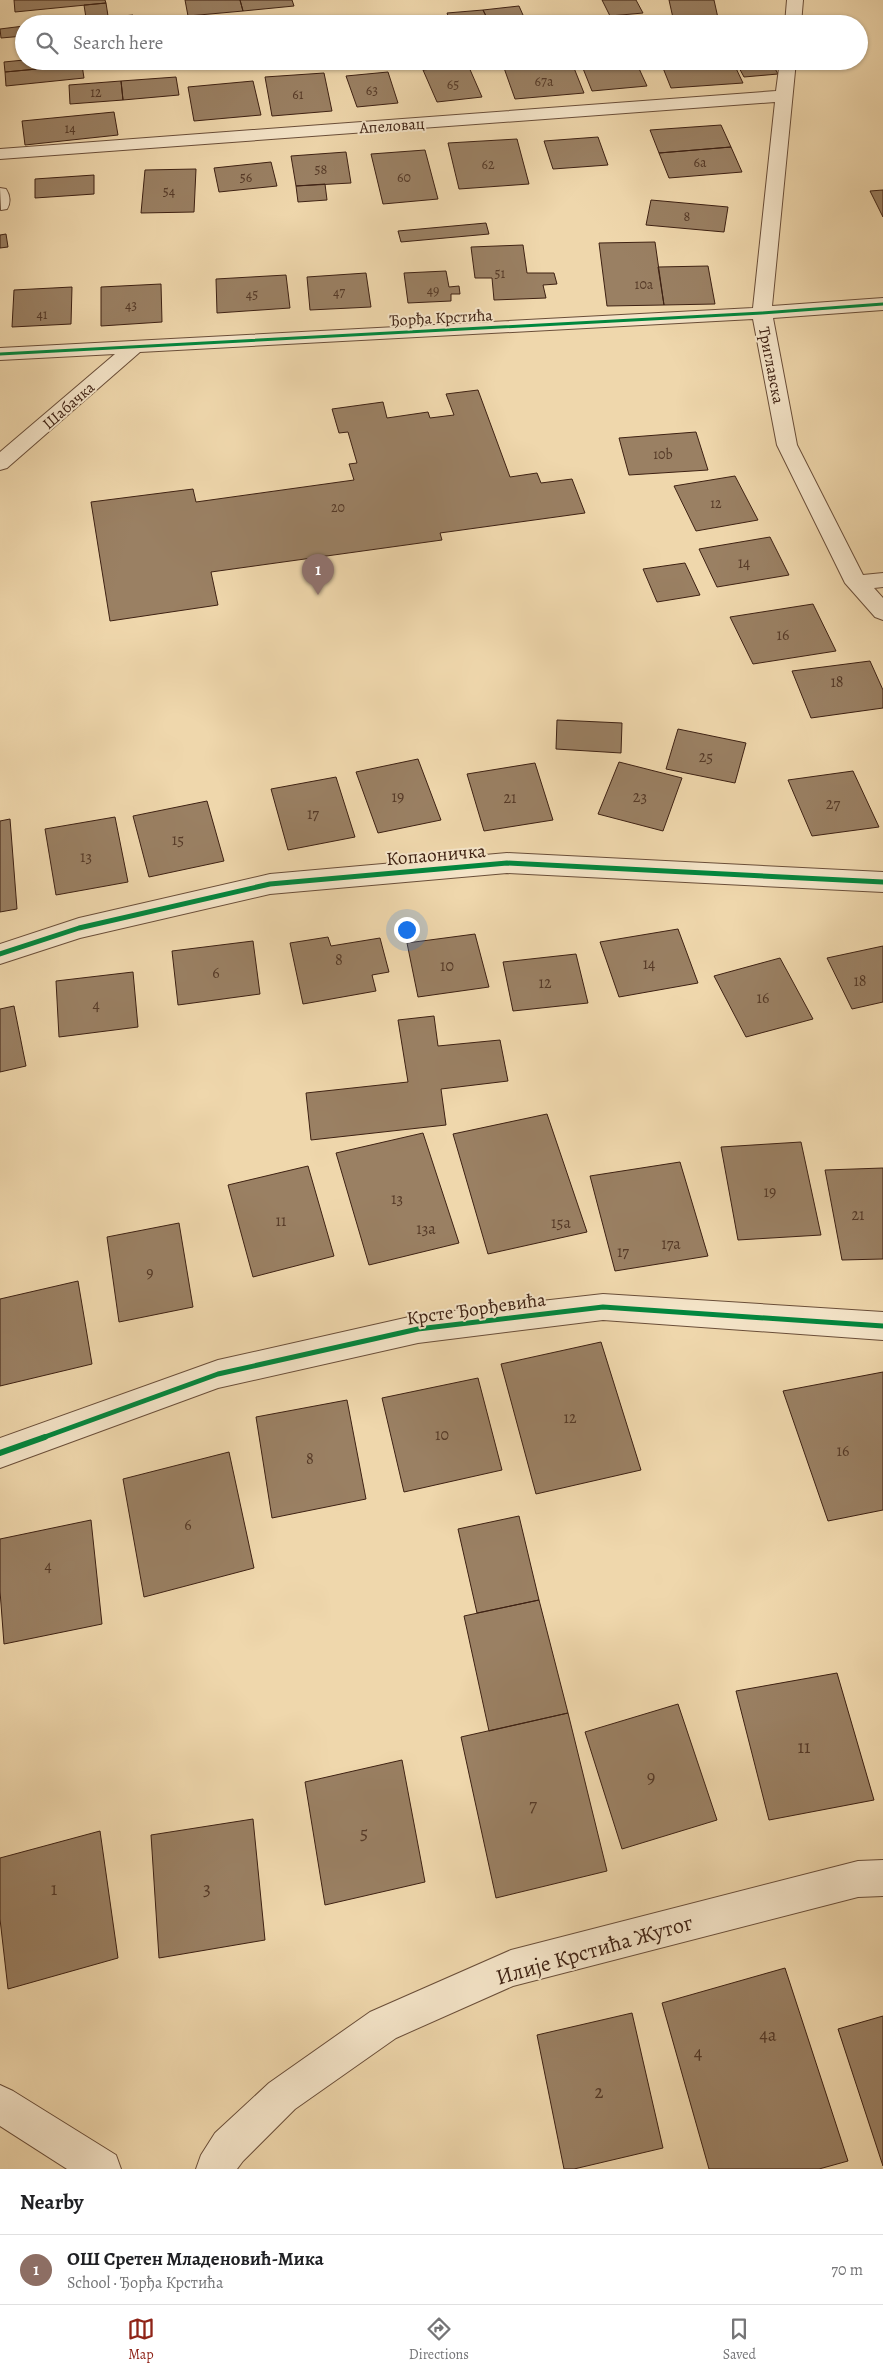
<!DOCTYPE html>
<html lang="en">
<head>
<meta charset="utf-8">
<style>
  body { margin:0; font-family:Alegreya,serif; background:#f6f6f6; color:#202124 }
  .you { position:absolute; left:406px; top:929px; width:18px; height:18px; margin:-12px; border:4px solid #fff; border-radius:50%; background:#1a73e8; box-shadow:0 0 0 8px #1a73e833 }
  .badge { display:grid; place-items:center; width:32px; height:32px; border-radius:50%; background:#8f2418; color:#fff; font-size:16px; font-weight:700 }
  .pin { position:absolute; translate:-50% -41px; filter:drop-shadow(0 1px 2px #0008) }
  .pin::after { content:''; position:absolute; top:26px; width:18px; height:15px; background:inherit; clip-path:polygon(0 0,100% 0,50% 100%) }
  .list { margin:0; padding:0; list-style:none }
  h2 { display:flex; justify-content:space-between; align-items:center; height:65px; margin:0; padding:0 20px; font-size:21px }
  h2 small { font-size:16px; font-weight:400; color:#757577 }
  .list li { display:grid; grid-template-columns:32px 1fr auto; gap:15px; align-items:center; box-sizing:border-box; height:70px; padding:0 20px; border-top:1px solid #e0e0e0 }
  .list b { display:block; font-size:19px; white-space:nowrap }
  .list p { margin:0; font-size:16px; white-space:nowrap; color:#757577 }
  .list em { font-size:16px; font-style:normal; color:#757577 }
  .icon { flex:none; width:28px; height:28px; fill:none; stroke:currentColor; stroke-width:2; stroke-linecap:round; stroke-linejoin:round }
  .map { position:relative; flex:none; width:883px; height:2169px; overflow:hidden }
  .search { position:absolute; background:#fff; box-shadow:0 1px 4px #0004; left:15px; right:15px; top:15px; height:55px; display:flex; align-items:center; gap:12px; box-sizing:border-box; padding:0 18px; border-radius:28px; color:#757577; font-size:19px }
  .sheet { height:135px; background:#fff }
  nav { display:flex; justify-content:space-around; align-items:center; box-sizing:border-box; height:70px; border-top:1px solid #e0e0e0; background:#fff; font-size:14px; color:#757577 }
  nav a { display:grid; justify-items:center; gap:2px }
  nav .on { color:#8f2418 }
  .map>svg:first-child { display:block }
  .building { fill:#9a8063; stroke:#3e2113 }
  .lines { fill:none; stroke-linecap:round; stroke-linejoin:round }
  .minor-casing { stroke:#6a4e39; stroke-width:2 }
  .minor { fill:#f5e5c9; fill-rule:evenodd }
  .cycleway-far2-casing { stroke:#f5e5c9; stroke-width:5 }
  .cycleway-far1-casing { stroke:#f5e5c9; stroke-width:8 }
  .cycleway-casing { stroke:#f5e5c9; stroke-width:9 }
  .cycleway-far2 { stroke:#00873e; stroke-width:3 }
  .cycleway-far1 { stroke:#00873e; stroke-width:5 }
  .cycleway { stroke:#00873e; stroke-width:6 }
  .labels { text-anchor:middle; stroke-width:4; stroke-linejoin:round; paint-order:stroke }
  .far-number-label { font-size:14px; fill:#553927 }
  .far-street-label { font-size:16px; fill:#3e2113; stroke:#f5e5c9 }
  .number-label { font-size:16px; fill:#553927 }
  .street-label { font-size:19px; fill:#3e2113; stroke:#f5e5c9 }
  .near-number-label { font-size:19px; fill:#553927 }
  .near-street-label { font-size:22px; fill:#3e2113; stroke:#f5e5c9 }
</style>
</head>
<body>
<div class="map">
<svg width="883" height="2169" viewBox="0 0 883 2169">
  <rect width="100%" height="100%" fill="#efd7ac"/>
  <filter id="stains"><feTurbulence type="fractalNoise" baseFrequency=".004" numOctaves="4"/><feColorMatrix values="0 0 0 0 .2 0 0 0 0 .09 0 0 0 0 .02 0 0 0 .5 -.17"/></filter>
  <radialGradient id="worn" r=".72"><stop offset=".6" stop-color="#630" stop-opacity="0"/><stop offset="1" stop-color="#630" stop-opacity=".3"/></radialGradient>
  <path class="building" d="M14 0H105L106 3 15 12Z
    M185 0H240L243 11 188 16Z
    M240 0H292L294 6 243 11Z
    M602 0H636L643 13 610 16Z
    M669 0H714L718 18H673Z
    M106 3 108 16 86 18 84 5Z
    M519 6 527 24H490L483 10Z
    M483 10 490 24H451L447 13Z
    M133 15 135 24 63 22Z
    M24 26V36L1 38 0 29Z
    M24 60 57 61 58 67 5 72 4 62Z
    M57 61H116L58 67Z
    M660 61H733V62L663 68Z
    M771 61 778 74 744 77 737 64Z
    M636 62 647 86 592 91 582 66Z
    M733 62 743 83 671 88 663 68Z
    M572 63 584 93 515 99 504 68Z
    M82 65 84 78 6 86 5 72Z
    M468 65 482 97 437 102 423 70Z
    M388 72 398 103 357 107 346 76Z
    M324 73 332 111 272 116 265 77Z
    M176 77 179 95 123 100 121 81Z
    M121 81 123 100 70 104 69 85Z
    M253 81 261 115 194 121 188 87Z
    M114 112 118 135 25 145 22 121Z
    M721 125 731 147 659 153 650 130Z
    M598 137 608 165 553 169 544 141Z
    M517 139 529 184 459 189 448 143Z
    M731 147 742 172 669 178 659 153Z
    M425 150 438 199 383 204 371 154Z
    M346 152 351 183 296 186 291 156Z
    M271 162 277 186 219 192 214 168Z
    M196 169 194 212 141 213 145 170Z
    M94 175V194L35 198V179Z
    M325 184 327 200 298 202 296 186Z
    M883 190V217L870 191Z
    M651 200 728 207 724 232 646 225Z
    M486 223 489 234 401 242 398 231Z
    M6 234 8 247 0 248V235Z
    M655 242 664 305 607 306 599 243Z
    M523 245 527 273H554L557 284 543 285 546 298 494 300 492 278H475L471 247Z
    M708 266 715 304 664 305 658 267Z
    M446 271 449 287 459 286 460 294H451V301L408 303 404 273Z
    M366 273 371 307 310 310 307 277Z
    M286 275 290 308 217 313 216 279Z
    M161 284 162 322 101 326V287Z
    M72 287 71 324 12 327 14 290Z
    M478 390 510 477 537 473 541 483 572 479 585 513 440 533 442 540 211 572 218 605 110 621 91 502 193 489 196 502 354 480 349 464 357 463 348 432 339 433 332 409 383 402 387 418 428 412 430 418 454 415 446 394Z
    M696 432 708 470 629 475 619 438Z
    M735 476 758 520 696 531 674 486Z
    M770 537 789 575 717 587 699 549Z
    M685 563 700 595 657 602 643 569Z
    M813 604 836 651 753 664 730 617Z
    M870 661 883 690V708L811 718 792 671Z
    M557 720 622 723 621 753 556 749Z
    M678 729 746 743 735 783 666 769Z
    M418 759 441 820 378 833 356 772Z
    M619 762 682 778 663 831 598 814Z
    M535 763 553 820 484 831 467 774Z
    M853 771 879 827 812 836 788 780Z
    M336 777 355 837 288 850 271 789Z
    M207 801 224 861 149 877 133 816Z
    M115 817 128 882 56 895 45 829Z
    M10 819 17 909 0 912V821Z
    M678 929 698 983 619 997 600 942Z
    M475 934 489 987 418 997 407 943Z
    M328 937 331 946 380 938 389 972 372 975 376 991 303 1004 290 943Z
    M253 941 260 994 178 1005 172 951Z
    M883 946V1002L852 1009 827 958Z
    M576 954 588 1003 513 1011 503 962Z
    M780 958 813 1019 746 1037 714 976Z
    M133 972 138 1027 59 1037 56 981Z
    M14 1006 26 1066 0 1072V1009Z
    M434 1016 438 1046 500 1040 508 1081 441 1089 446 1125 311 1140 306 1093 408 1082 398 1020Z
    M547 1114 587 1232 488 1254 453 1134Z
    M423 1133 459 1243 369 1265 336 1153Z
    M801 1142 821 1235 738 1240 721 1147Z
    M680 1162 708 1256 615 1271 590 1176Z
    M308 1166 334 1256 253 1277 228 1185Z
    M883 1168V1259L842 1260 825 1170Z
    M179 1223 193 1307 119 1322 107 1237Z
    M78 1281 92 1364 0 1386V1299Z
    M601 1342 641 1470 536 1494 501 1364Z
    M883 1372V1510L828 1521 783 1391Z
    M478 1378 502 1470 404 1492 382 1398Z
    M347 1400 366 1499 272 1518 256 1417Z
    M229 1452 254 1568 144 1597 123 1479Z
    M519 1516 539 1600 477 1613 458 1529Z
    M91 1520 102 1624 4 1644 0 1591V1539Z
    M539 1600 568 1713 489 1731 464 1616Z
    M837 1673 874 1800 769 1820 736 1691Z
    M678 1704 717 1820 622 1849 585 1732Z
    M568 1713 607 1871 496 1898 461 1737Z
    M402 1760 425 1882 325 1905 305 1782Z
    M253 1819 265 1940 159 1958 151 1835Z
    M100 1831 118 1958 8 1989 0 1919V1858Z
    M785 1968 848 2161 819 2169H709L662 2003Z
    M632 2013 663 2148 574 2169H564L537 2035Z
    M883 2016V2166L838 2029Z"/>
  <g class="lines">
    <defs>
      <path id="minor" d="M787 0H803L801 24H785Z
        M780 61H796L772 306 883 298V310L773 318 797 445 863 575 883 573V587L874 588 883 598V620L875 617 845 583 777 445 753 319 140 352 7 468 0 470V452L115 354 0 360V348L753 308 775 102 0 159V149L776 91Z
        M0 188 6 189C10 195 11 203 7 209L1 210Z
        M507 853 883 872V892L507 873 270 894 80 938 0 964V944L79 918 270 874Z
        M603 1294 883 1312V1340L603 1320 418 1343 218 1388 0 1468V1438L218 1360 418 1315Z
        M883 1860V1896L858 1897 513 1986 396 2038 295 2109 243 2161 237 2169H196L201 2155 215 2133 269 2083 370 2012 511 1950 858 1861Z
        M0 2085 13 2091 116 2155 121 2169H67L0 2126Z"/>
    </defs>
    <use href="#minor" class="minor-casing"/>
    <use href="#minor" class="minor"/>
    <defs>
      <path id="cycleway-far2" d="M0 354 762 313 883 304"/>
      <path id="cycleway-far1" d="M0 954 79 928 270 884 507 863 883 882
        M42 1438 218 1374 418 1329 603 1307 883 1326"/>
      <path id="cycleway" d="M0 1453 45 1437"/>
    </defs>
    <use href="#cycleway-far2" class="cycleway-far2-casing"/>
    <use href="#cycleway-far1" class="cycleway-far1-casing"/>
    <use href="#cycleway" class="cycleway-casing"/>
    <use href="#cycleway-far2" class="cycleway-far2"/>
    <use href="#cycleway-far1" class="cycleway-far1"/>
    <use href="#cycleway" class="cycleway"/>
  </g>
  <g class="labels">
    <g class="far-number-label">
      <text x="544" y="86">67a</text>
      <text x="453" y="89">65</text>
      <text x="372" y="95">63</text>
      <text x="96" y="97">12</text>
      <text x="298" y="99">61</text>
      <text x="70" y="133">14</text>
      <text x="700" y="167">6a</text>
      <text x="488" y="169">62</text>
      <text x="321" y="174">58</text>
      <text x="246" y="182">56</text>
      <text x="404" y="182">60</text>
      <text x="169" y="196">54</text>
      <text x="687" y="221">8</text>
      <text x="500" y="278">51</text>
      <text x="644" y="289">10a</text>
      <text x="433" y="295">49</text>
      <text x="339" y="297">47</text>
      <text x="252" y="299">45</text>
      <text x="131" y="310">43</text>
      <text x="42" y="319">41</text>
      <text x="663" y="459">10b</text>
      <text x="716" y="508">12</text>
      <text x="338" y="512">20</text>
    </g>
    <g class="far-street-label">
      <text transform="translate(392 125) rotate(-4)" y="6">Апеловац</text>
      <text transform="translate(441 317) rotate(-3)" y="6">Ђорђа Крстића</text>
      <text transform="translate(772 365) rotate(79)" y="6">Триглавска</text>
      <text transform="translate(68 405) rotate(-41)" y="6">Шабачка</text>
    </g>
    <g class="number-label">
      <text x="744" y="568">14</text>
      <text x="783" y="640">16</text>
      <text x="837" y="687">18</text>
      <text x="706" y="762">25</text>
      <text x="398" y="802">19</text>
      <text x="640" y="802">23</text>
      <text x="510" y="803">21</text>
      <text x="833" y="809">27</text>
      <text x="313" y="819">17</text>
      <text x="178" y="845">15</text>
      <text x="86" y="862">13</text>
      <text x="339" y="965">8</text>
      <text x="649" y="969">14</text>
      <text x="447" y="971">10</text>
      <text x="216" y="978">6</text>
      <text x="860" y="986">18</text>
      <text x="545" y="988">12</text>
      <text x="763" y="1003">16</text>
      <text x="96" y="1010">4</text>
      <text x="770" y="1197">19</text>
      <text x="397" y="1204">13</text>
      <text x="858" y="1220">21</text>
      <text x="281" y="1226">11</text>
      <text x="561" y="1228">15a</text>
      <text x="426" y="1234">13a</text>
      <text x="671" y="1249">17a</text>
      <text x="623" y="1257">17</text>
      <text x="150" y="1278">9</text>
      <text x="570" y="1423">12</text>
      <text x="442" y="1440">10</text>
      <text x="843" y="1456">16</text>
      <text x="310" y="1464">8</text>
      <text x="188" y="1530">6</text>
      <text x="48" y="1571">4</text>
    </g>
    <g class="street-label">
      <text transform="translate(436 854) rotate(-5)" y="7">Копаоничка</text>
      <text transform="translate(476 1308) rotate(-8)" y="7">Крсте Ђорђевића</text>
    </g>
    <g class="near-number-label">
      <text x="804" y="1753">11</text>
      <text x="651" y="1783">9</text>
      <text x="533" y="1811">7</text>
      <text x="364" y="1839">5</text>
      <text x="54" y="1895">1</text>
      <text x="207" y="1895">3</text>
      <text x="768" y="2041">4a</text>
      <text x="698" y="2059">4</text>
      <text x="599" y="2098">2</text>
    </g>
    <g class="near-street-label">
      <text transform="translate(594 1949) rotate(-16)" y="8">Илије Крстића Жутог</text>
    </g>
  </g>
  <rect width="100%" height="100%" filter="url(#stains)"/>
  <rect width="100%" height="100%" fill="url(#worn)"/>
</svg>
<div class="you"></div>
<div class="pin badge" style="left:318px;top:595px;background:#8d6e63">1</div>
<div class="search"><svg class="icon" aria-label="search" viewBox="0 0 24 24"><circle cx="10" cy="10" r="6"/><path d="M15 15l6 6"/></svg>Search here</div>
</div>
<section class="sheet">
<h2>Nearby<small></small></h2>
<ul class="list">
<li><span class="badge" style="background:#8d6e63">1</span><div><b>ОШ Сретен Младеновић-Мика</b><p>School · Ђорђа Крстића</p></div><em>70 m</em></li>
</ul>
</section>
<nav>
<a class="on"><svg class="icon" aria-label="map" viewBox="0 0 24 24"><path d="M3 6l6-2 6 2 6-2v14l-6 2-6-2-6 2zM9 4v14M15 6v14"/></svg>Map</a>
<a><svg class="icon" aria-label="directions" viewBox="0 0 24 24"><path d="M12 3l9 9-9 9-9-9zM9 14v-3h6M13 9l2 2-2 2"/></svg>Directions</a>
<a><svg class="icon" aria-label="saved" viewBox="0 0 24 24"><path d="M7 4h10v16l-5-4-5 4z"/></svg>Saved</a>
</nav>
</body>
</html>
